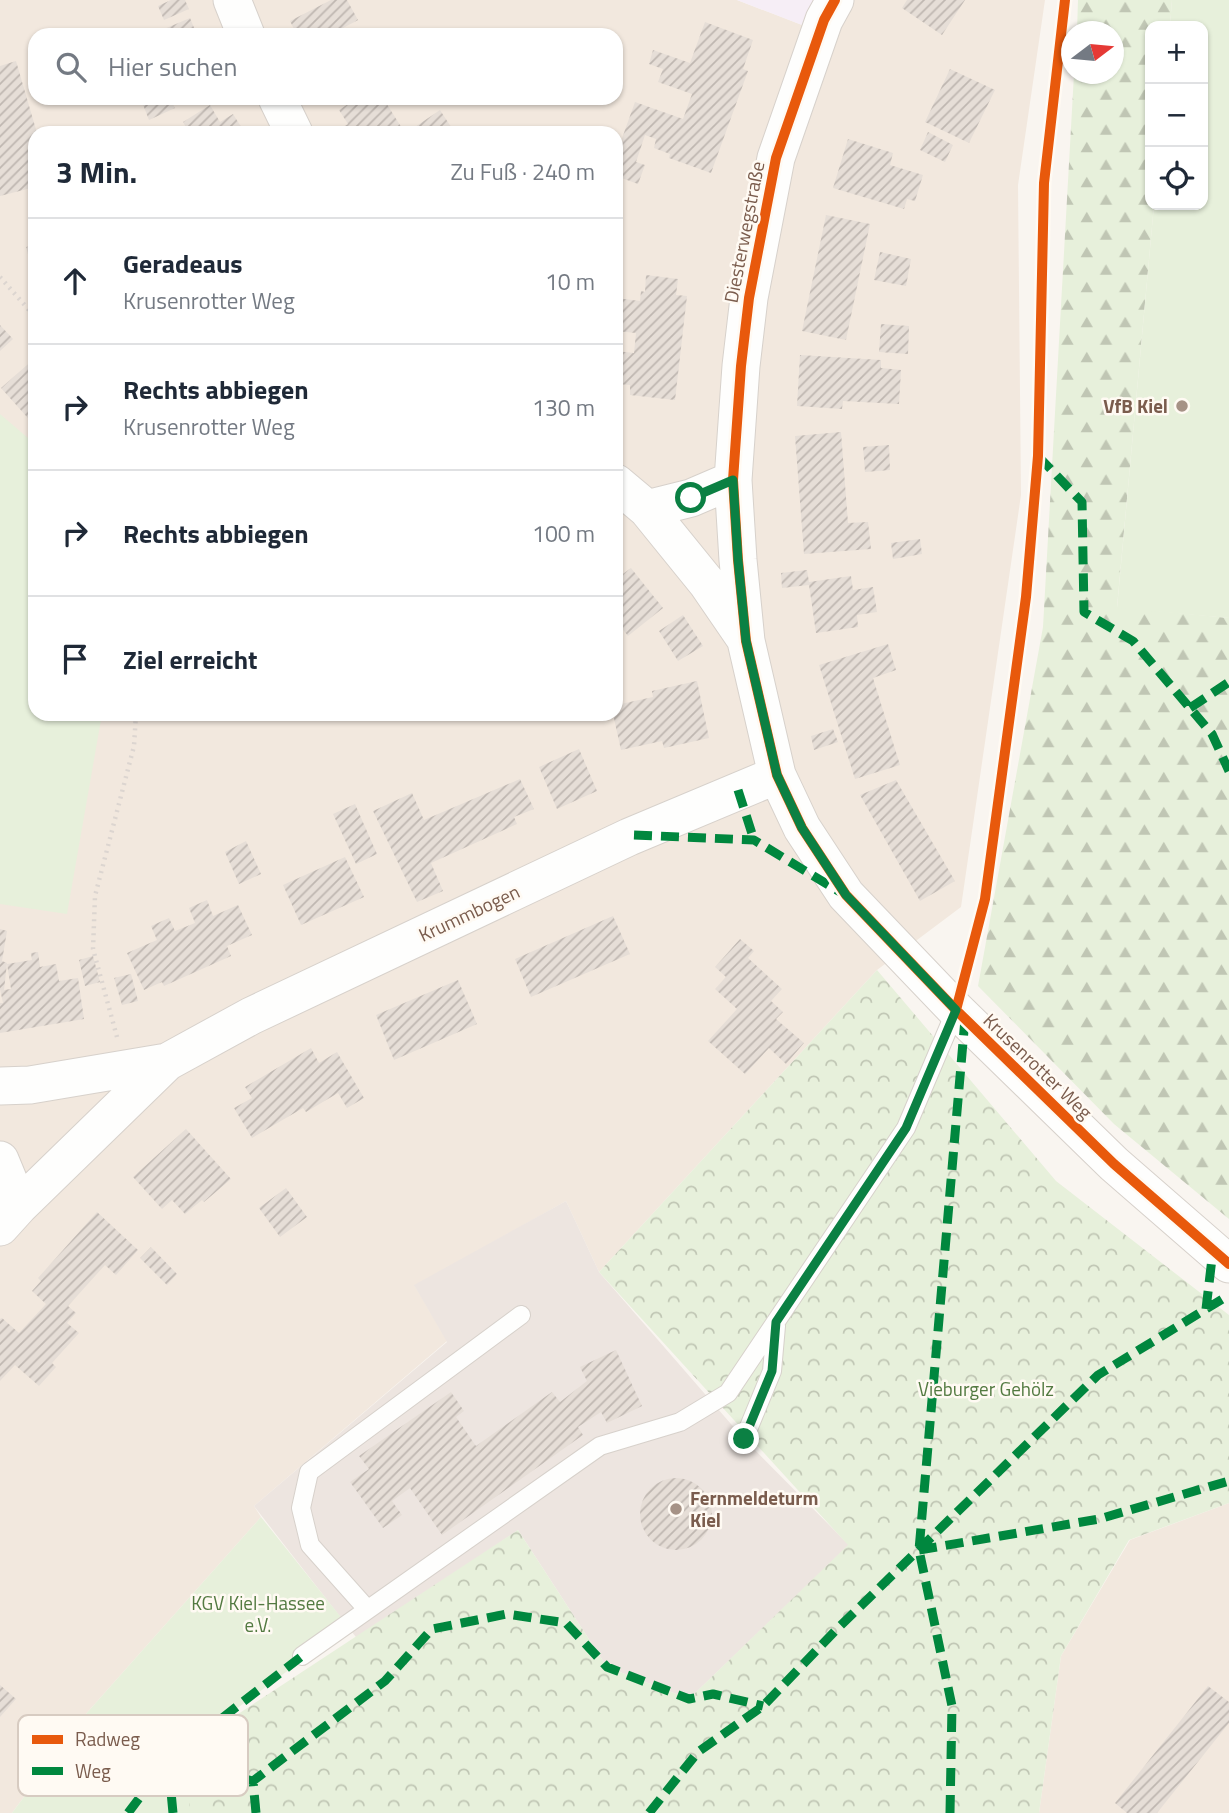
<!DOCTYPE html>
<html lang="de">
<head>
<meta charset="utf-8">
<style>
  body { margin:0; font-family:"Titillium Web",sans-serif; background:#f2f2f3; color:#1f2937 }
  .controls { position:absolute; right:21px; top:21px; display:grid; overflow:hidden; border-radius:14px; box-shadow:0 2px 5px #0004 }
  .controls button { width:63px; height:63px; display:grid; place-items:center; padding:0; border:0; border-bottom:2px solid #e0e1e3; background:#fff; color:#1f2937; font:35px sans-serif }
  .compass { position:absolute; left:1061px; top:21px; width:63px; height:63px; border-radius:50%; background:#fff; box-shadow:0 2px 5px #0004; rotate:74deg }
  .stop { position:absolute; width:21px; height:21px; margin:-16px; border:5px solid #0b8043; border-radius:50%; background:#fff }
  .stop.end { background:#0b8043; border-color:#fff; box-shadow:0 2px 7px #0008 }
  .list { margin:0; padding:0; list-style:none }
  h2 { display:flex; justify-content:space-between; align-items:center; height:91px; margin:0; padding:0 28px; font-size:30px }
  h2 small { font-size:23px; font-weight:400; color:#747a83 }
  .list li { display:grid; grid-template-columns:46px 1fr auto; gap:21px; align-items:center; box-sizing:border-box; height:126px; padding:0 28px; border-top:2px solid #e0e1e3 }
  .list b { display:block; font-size:26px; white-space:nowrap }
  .list p { margin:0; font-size:23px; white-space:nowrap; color:#747a83 }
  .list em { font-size:23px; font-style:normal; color:#747a83 }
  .icon { flex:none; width:38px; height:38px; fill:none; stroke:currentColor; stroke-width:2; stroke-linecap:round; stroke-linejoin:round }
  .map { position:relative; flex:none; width:1229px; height:1813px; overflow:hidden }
  .search { position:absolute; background:#fff; box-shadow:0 2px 5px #0004; left:28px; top:28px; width:595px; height:77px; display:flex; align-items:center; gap:18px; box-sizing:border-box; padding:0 24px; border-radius:21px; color:#747a83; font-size:26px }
  .panel { position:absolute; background:#fff; box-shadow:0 2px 5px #0004; left:28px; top:126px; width:595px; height:595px; border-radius:21px }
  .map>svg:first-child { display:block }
  .residential { fill:#f2e8de; fill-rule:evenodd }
  .industrial { fill:#ede5e0 }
  .education { fill:#f6eef6 }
  .forest { fill:url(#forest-firs) }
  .park { fill:url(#park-crowns) }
  .garden { fill:#e7f0db }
  .building { fill:url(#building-hatch) }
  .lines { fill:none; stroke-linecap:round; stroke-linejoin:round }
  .lane-casing { stroke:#d7d1cb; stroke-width:20 }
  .street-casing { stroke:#d7d1cb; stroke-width:39 }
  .path { stroke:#dcd5d0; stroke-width:4.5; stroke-dasharray:2 5; stroke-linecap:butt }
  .lane { stroke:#fefefd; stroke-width:18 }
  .street { stroke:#fefefd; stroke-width:37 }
  .quiet { stroke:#00873e; stroke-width:9; stroke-dasharray:18 9; stroke-linecap:butt }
  .cycleway-casing { stroke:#fffaf3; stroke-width:15 }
  .cycleway { stroke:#e8590c; stroke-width:10 }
  .route { stroke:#0b8043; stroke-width:9 }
  .poi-dot { fill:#a69286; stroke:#fffaf3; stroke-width:2.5 }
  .labels { text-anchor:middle; stroke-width:5; stroke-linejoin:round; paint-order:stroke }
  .street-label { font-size:19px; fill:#7a5c4d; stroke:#fffaf3 }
  .poi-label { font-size:19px; font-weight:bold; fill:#7a5c4d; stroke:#fffaf3; text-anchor:end }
  .park-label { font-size:19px; fill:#537a41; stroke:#fffaf3 }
  .key { fill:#fffaf3; stroke:#d7cbc1; stroke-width:2 }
  .key-label { font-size:19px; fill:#7a5c4d }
</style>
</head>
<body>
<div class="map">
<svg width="1229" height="1813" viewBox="0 0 1229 1813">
  <defs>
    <pattern id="forest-firs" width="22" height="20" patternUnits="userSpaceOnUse" patternTransform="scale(1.75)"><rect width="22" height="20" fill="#e7f0db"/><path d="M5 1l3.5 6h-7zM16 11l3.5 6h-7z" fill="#c0c6b4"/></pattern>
    <pattern id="park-crowns" width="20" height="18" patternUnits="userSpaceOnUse" patternTransform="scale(1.75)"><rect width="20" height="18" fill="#e7f0db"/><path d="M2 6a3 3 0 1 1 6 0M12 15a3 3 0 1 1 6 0" fill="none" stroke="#c0c6b4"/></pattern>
    <pattern id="building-hatch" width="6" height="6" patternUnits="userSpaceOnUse" patternTransform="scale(1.75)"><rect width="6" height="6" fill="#e6ded7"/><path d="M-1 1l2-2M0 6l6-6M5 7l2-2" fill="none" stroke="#bfb7b1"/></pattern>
  </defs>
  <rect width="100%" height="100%" fill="#f9f5f0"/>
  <path class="residential" d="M0 0H737L802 25 813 0H1045L1018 185 1021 495 961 907 877 970 599 1272 566 1201 415 1286 447 1341 254 1506 261 1517 85 1715 12 1813H0ZM35 35H616V98H35ZM35 133H616V714H35Z
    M1229 1503V1813H1039L1061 1656 1130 1540Z"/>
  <path class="industrial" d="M566 1201 599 1272 744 1439 849 1545 689 1699 607 1667 518 1530 359 1641 254 1506 447 1342 414 1285Z"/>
  <path class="education" d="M737 0H813L802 25Z"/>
  <path class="forest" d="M1078 0H1172L1170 26H1150V205H1154L1117 607 1229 618V1219L1114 1124 978 986 1043 627 1074 74H1114V32L1077 31Z"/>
  <path class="park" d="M877 970 1056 1181 1229 1315V1503L1129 1540 1061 1656 1039 1813H174L168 1760 518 1530 607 1667 689 1699 848 1545 599 1272Z"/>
  <path class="garden" d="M1172 0H1229V618L1117 608 1154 205H1203V26H1170Z
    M0 414 35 444V714H102L67 914 0 904Z
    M261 1517 348 1626 185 1747 190 1813H12L85 1715Z"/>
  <path class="building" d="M171 0H185L189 9 164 20 158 6Z
    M331 0H347L358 20 343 28 346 35H297L290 21Z
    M907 0H965L942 35 902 8Z
    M190 18 197 35H150Z
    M705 22 753 40 743 69 748 71 711 173 669 158 670 154 654 148 656 139 645 135 636 162 645 165 638 184 616 176V155L635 102 683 119 692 94 658 82 663 69 649 64 653 50 690 63Z
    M145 28 148 35H130Z
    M16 61 37 133 35 187 0 196V66Z
    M950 69 995 90 969 143 925 122Z
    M151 98H170L175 108 149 120 142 102Z
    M357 98H383L405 133H344L341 128 348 124 339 110Z
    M210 105 220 122 233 114 245 133H189L183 122Z
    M440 110 455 133H410L409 131Z
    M928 132 953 145 945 162 920 150Z
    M848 139 893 153 890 165 923 175 915 201 907 199 904 209 833 188Z
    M826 215 870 224 846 340 802 331Z
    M35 245V276H34L26 247Z
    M880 252 911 259 906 286 874 280Z
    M646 275 678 279 676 295 687 296 675 400 630 395V385L616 384V351L634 353 636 333 616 331V298L640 301 641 291 645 292Z
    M881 324 909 326 908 354 879 352Z
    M0 325 13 339 0 351Z
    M800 355 881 360V368L901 370 899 404 843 401 842 409 797 406Z
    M35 358V426L1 388Z
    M841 432 848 523 868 522 871 549 804 554 795 436Z
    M889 445 890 470 865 472 863 447Z
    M920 539 922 554 893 559 891 543Z
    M631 568 663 608 628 636 621 627 616 631V579Z
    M807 570 809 582 851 576 853 590 873 587 877 612 857 615 858 627 816 633 809 585 782 588 781 573Z
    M683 615 703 646 678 661 659 631Z
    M888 644 896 670 873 678 900 765 855 779 819 665Z
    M697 681 709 738 664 748 662 741 621 750 613 714H616V705L653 697 652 691Z
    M833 729 838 742 814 750 811 736Z
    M579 749 597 791 557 809 539 767Z
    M520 779 534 809 514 817 517 824 431 863 443 891 417 902 373 811 412 793 424 820Z
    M896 780 955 881 920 901 860 795Z
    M355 804 377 854 356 864 333 814Z
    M246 841 261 874 239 884 225 852Z
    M345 857 364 897 301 925 283 885Z
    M207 900 213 916 238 905 252 935 227 946 231 956 164 986 162 982 144 990 127 953 157 940 151 926 169 918 175 931 195 923 189 908Z
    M613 916 630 954 531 997 515 959Z
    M0 929 7 931 2 961 7 963 4 990 11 989 7 964 32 960 31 953 38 952 40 967 56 964 59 981 78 978 84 1019 0 1033V1003H3L0 989Z
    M740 939 754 951 748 958 782 989 771 1001 783 1012 776 1019 804 1043 786 1064 769 1048 745 1074 708 1041 737 1009 715 989 726 977 715 967Z
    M93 956 100 982 85 986 79 960Z
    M131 974 138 1001 122 1005 114 978Z
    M458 980 477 1024 394 1060 376 1015Z
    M311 1048 319 1063 337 1052 364 1098 347 1108 338 1093 306 1112 303 1108 252 1138 234 1108 252 1098 245 1087Z
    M186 1129 231 1179 204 1202 202 1200 185 1214 172 1200 162 1209 133 1177Z
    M286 1188 307 1217 280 1237 259 1208Z
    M97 1212 138 1250 116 1275 105 1265 68 1306 76 1313 67 1323 79 1333 52 1363 56 1367 39 1386 15 1365 0 1381V1319L2 1318 19 1333 46 1304 32 1291 41 1281 38 1278Z
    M151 1247 177 1274 167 1285 140 1258Z
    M616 1350 642 1406 607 1423 601 1412 578 1427 583 1435 442 1535 410 1488 392 1501 402 1515 383 1528 350 1482 369 1469 359 1456 451 1392 464 1411 456 1417 476 1446 552 1392 560 1402 587 1381 580 1367Z
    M640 1514a36 36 0 1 1 72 0a36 36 0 1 1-72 0Z
    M0 1685 16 1699 0 1717Z
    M1208 1686 1229 1702V1723L1157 1813H1127L1115 1803Z"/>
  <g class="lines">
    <defs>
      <path id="lane" d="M744 1439 772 1371 776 1326
        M367 1609 310 1545 301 1508 309 1472 521 1315
        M302 1656 600 1446 680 1422 728 1393 906 1128 956 1010 959 1012"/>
      <path id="street" d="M232 0 246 35
        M835 0 824 20 776 158 749 298 741 366 733 480 738 560 746 641 777 775 802 828 846 895 956 1010 1114 1164 1229 1264
        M277 98 294 133
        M616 483 647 509 707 583 744 637
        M647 509 691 498 733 480
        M0 1086 30 1085 167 1062
        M0 1160 19 1206
        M0 1227 19 1206 167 1062 251 1016 629 837 777 775"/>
    </defs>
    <use href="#lane" class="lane-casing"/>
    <use href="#street" class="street-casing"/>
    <path class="path" d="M0 277 35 317
      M117 1037 93 949 95 896 134 746 136 714"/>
    <use href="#lane" class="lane"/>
    <use href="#street" class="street"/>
    <path class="quiet" d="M1038 456 1082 502 1084 612 1133 641 1212 734 1229 771
      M1190 708 1229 682
      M738 790 754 840
      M634 835 754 840 840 892
      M1206 1309 1213 1250
      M919 1550 1099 1519 1229 1481
      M128 1813 168 1760 302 1656
      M173 1813 168 1760 253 1781
      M256 1813 253 1781 385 1681 432 1629 507 1614 566 1623 607 1667 689 1699 713 1694 763 1706
      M649 1813 698 1752 763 1706 836 1630 1098 1375 1229 1295
      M950 1813 952 1706 919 1550 965 1019"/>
    <defs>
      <path id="cycleway" d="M835 0 824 20 776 158 749 298 741 366 733 480 738 560 746 641 777 775 802 828 846 895 956 1010 1114 1164 1229 1264
        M956 1010 985 899 1026 597 1038 456 1044 183 1065 0"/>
    </defs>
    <use href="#cycleway" class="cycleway-casing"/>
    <use href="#cycleway" class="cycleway"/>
  </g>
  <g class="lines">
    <path class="route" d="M691 498 733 480 738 560 746 641 777 775 802 828 846 895 956 1010 906 1128 776 1322 772 1371 744 1439"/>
  </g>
  <g class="poi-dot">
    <circle cx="1182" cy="406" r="7"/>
    <circle cx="676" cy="1509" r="7"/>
  </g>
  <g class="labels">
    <g class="street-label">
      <text transform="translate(744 232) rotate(-79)" y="7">Diesterwegstraße</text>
      <text transform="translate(469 913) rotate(-25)" y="7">Krummbogen</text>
      <text transform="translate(1038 1066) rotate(44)" y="7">Krusenrotter Weg</text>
    </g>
    <g class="poi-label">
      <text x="1168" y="413">VfB Kiel</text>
      <text x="690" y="1505" text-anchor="start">Fernmeldeturm<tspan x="690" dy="22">Kiel</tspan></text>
    </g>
    <g class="park-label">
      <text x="986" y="1396">Vieburger Gehölz</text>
      <text x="258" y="1610">KGV Kiel-Hassee<tspan x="258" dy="22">e.V.</tspan></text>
    </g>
  </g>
  <rect x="18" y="1715" width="230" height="81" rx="10" class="key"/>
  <rect x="32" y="1735" width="31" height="9" fill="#e8590c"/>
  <rect x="32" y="1767" width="31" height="8" fill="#00873e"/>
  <g class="key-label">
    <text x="75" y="1746">Radweg</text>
    <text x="75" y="1778">Weg</text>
  </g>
</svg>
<div class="controls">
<button>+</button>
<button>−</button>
<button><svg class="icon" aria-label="locate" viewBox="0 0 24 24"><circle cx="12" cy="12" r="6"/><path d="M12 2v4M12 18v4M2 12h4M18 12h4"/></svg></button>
</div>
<svg class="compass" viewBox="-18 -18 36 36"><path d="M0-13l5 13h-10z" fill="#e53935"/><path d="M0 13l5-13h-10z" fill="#747a83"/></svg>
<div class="stop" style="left:691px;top:498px"></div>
<div class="stop end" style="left:744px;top:1439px"></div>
<div class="search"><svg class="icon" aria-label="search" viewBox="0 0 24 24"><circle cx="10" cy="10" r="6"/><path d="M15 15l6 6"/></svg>Hier suchen</div>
<section class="panel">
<h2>3 Min.<small>Zu Fuß · 240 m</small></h2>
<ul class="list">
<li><svg class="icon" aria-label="ahead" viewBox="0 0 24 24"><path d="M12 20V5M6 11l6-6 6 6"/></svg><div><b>Geradeaus</b><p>Krusenrotter Weg</p></div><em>10 m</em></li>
<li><svg class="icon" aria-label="right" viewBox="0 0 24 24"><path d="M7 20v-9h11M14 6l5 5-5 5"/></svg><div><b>Rechts abbiegen</b><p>Krusenrotter Weg</p></div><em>130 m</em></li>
<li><svg class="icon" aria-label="right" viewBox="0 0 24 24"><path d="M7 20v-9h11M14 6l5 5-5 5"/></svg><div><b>Rechts abbiegen</b></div><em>100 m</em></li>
<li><svg class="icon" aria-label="arrive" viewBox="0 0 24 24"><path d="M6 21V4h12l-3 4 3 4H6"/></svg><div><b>Ziel erreicht</b></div></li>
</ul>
</section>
</div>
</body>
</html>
